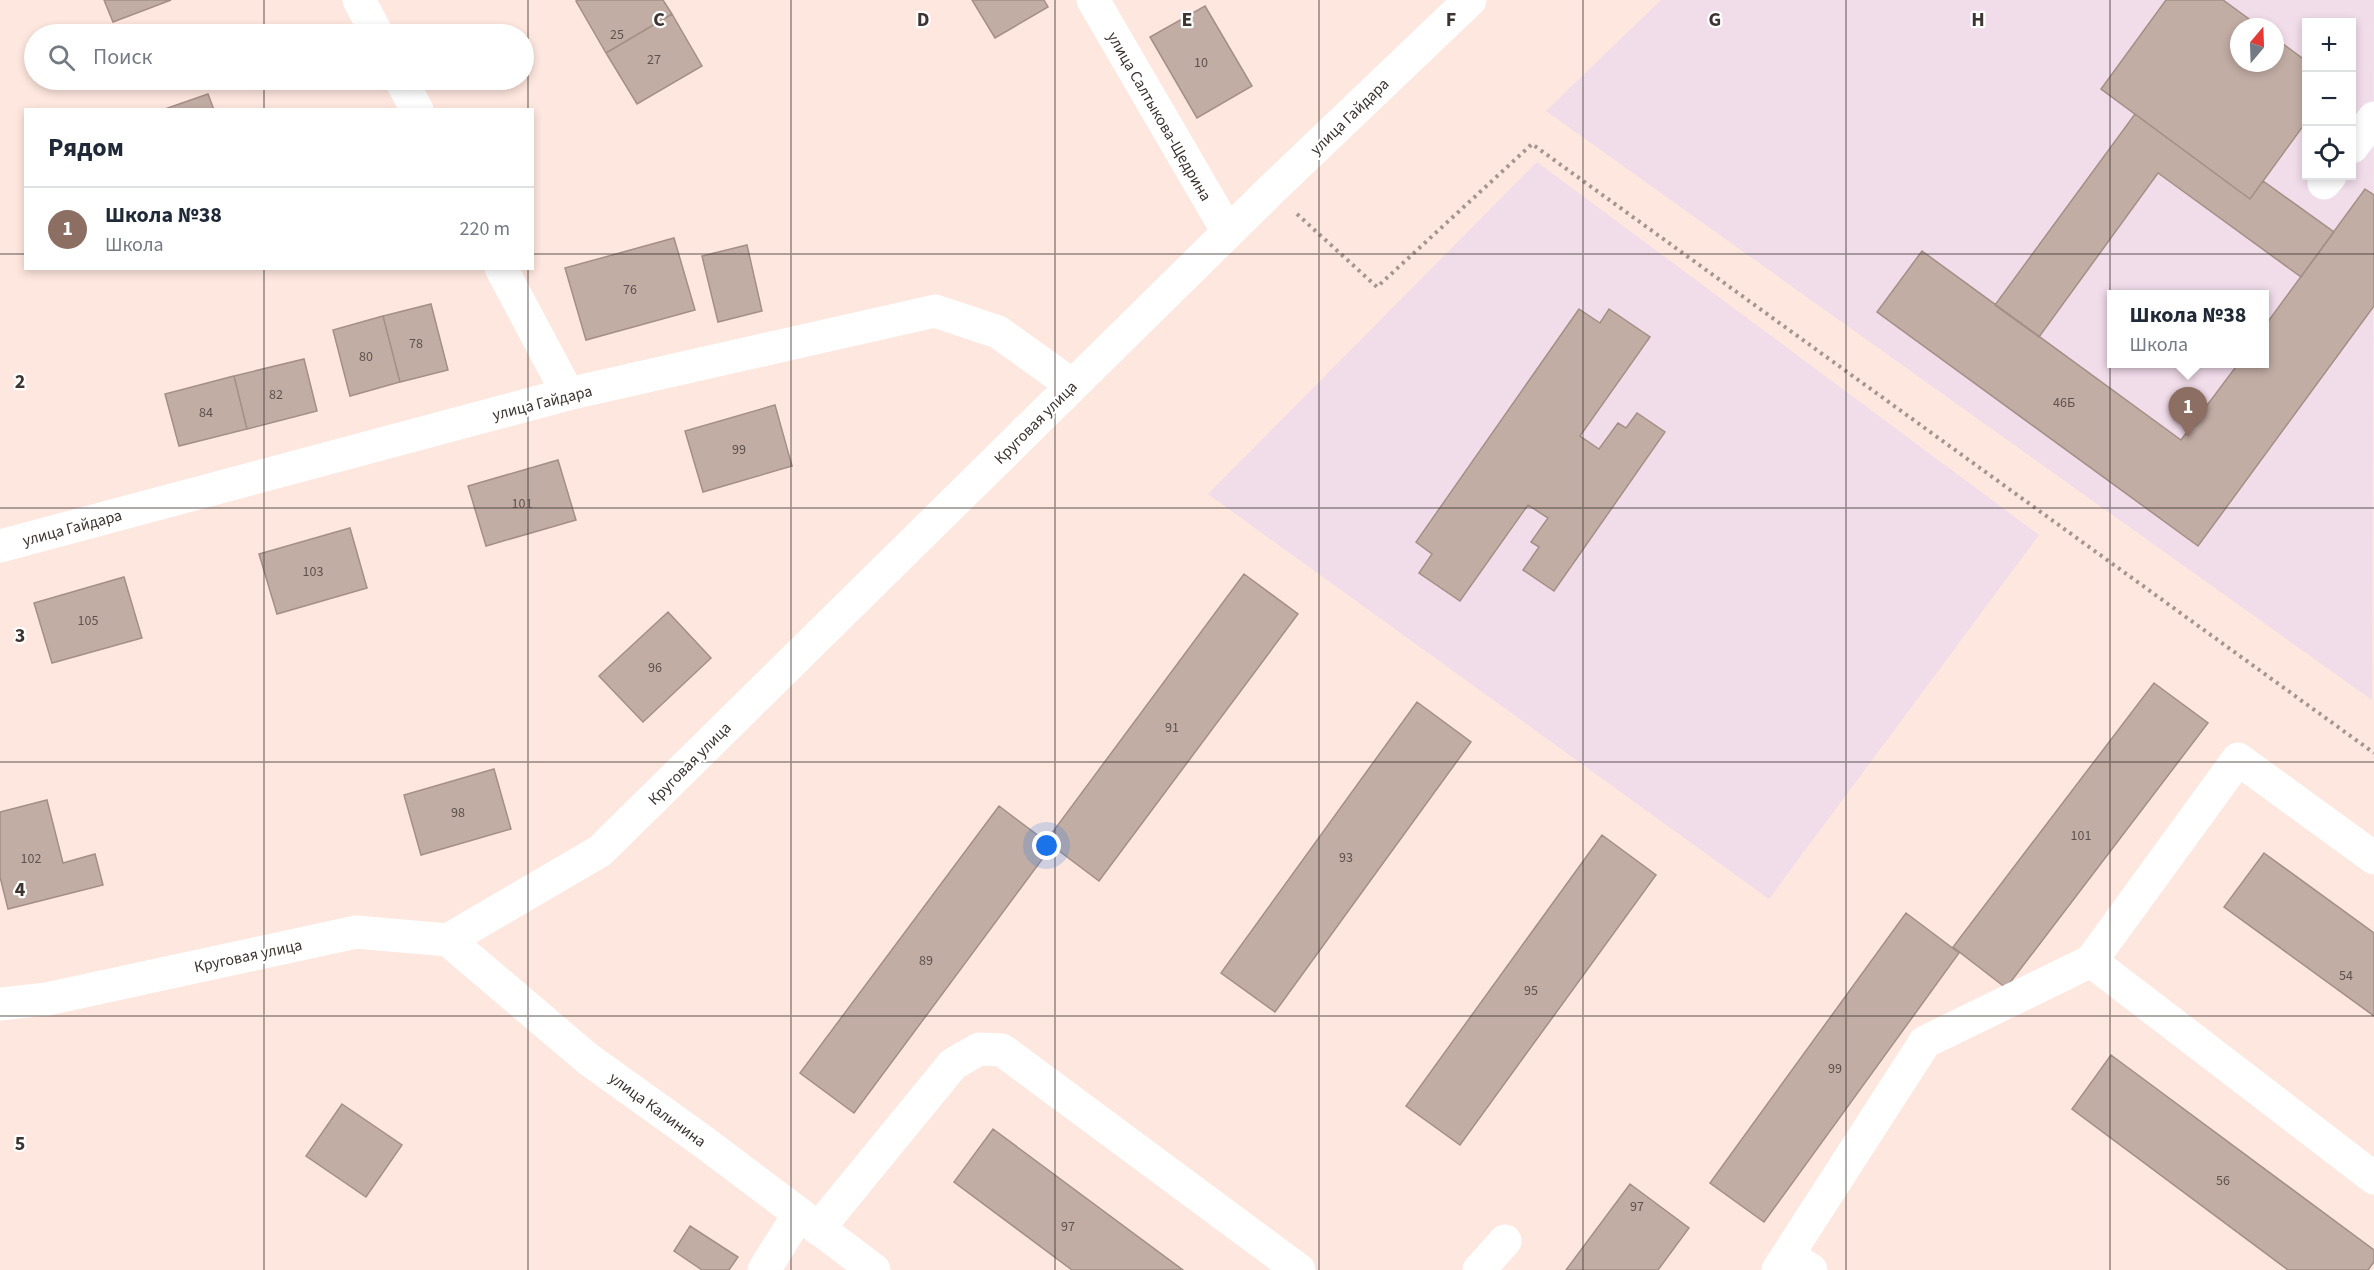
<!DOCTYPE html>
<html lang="ru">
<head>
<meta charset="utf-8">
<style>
  body { margin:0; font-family:"Source Sans 3",sans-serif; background:#f6f6f7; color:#1f2937 }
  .controls { position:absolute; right:18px; top:18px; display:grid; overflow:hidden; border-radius:0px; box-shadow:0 3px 9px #0003 }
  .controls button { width:54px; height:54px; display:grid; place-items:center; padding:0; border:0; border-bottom:2px solid #e0e1e3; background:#fff; color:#1f2937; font:30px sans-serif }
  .compass { position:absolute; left:2230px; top:18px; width:54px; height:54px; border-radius:50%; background:#fff; box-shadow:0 3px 9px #0003; rotate:19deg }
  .you { position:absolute; left:1047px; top:846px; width:21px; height:21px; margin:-15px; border:4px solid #fff; border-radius:50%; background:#1a73e8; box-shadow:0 0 0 9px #1a73e833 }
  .badge { display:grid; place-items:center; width:39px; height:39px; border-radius:50%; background:#2563eb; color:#fff; font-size:20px; font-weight:700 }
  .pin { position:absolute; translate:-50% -50px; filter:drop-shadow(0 2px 3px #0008) }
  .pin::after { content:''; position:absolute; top:32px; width:21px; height:18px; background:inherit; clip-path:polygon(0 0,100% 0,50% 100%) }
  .popup { position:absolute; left:2107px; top:290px; width:162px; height:78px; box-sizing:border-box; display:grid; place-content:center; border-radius:0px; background:#fff; filter:drop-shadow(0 2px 4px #0005); font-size:20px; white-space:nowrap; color:#747a83 }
  .popup b { font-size:22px; color:#1f2937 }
  .popup::after { content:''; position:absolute; left:50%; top:100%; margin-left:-12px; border:12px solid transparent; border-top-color:#fff }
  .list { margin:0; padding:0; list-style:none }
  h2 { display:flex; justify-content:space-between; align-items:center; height:78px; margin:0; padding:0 24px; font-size:26px }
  h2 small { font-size:20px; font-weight:400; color:#747a83 }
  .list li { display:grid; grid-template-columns:39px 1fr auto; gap:18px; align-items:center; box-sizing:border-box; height:84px; padding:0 24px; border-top:2px solid #e0e1e3 }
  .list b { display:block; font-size:22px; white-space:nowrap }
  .list p { margin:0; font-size:20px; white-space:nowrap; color:#747a83 }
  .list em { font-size:20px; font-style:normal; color:#747a83 }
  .icon { flex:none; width:33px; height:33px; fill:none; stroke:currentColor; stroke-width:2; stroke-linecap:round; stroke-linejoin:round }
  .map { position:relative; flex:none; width:2374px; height:1270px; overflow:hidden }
  .search { position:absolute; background:#fff; box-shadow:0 3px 9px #0003; left:24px; top:24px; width:510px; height:66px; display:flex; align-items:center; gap:15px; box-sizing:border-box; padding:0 21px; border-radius:33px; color:#747a83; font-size:22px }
  .panel { position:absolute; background:#fff; box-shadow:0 3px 9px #0003; left:24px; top:108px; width:510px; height:162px; border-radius:0px }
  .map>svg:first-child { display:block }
  .education { fill:#f1dcea; fill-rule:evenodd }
  .building { fill:#c2ada4; stroke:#a48f87; stroke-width:1.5 }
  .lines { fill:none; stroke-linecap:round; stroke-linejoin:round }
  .path { stroke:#a5958f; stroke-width:4; stroke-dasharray:3 4.5; stroke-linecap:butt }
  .minor { stroke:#fff; stroke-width:33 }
  .grid { fill:none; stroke:#3d3431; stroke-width:1.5; stroke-opacity:0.55 }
  .labels { text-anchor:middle; stroke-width:4.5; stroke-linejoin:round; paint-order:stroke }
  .number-label { font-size:14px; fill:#5e524e }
  .street-label { font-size:16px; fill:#3d3431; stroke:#fff }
  .grid-label { font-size:20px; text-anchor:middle; font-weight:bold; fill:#3d3431; stroke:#fff; stroke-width:4.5; stroke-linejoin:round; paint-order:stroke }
</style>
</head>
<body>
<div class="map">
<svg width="2374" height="1270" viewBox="0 0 2374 1270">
  <rect width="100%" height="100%" fill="#fee7de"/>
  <path class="education" d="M1661 0H2374L2372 700 1546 111ZM2306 22H2352V176H2306ZM2239 27H2275V63H2239ZM2112 294H2264V364H2112Z
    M1537 162 2039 535 1769 899 1208 494Z"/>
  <path class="building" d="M104 0H171L113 22Z
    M578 0H663L672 14 606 53 576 1Z
    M972 0H1044L1048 7 995 38Z
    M2166 0H2223L2260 27H2239V63H2275V38L2306 61V122L2250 199 2101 89Z
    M1205 6 1252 86 1197 118 1150 37Z
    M672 14 702 66 637 104 606 53Z
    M208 94 214 110H162Z
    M2135 114 2250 199 2263 181 2334 232 2301 277 2158 173 2039 337 1995 305Z
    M2365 189 2374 195V306L2198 546 1877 312 1922 251 2181 440 2238 364H2264V327Z
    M674 238 695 310 586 340 565 268Z
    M747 245 762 311 718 322 702 256Z
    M431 304 448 370 400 382 383 316Z
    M1579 309 1600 323 1609 309 1650 337 1580 436 1599 449 1618 423 1626 428 1637 413 1665 432 1554 591 1523 570 1539 547 1531 542 1548 518 1528 505 1460 601 1419 573 1432 554 1416 542Z
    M383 316 400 382 350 396 333 330Z
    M304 359 317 411 247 429 234 376Z
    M234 376 247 429 179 446 165 394Z
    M775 405 792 466 703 492 685 431Z
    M558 460 576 520 486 546 468 486Z
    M350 528 367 588 277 614 259 554Z
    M1244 574 1298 614 1099 881 1046 841Z
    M124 577 142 638 52 663 34 603Z
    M668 612 711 658 643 722 599 676Z
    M2154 683 2208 723 2006 988 1953 947Z
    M1417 702 1471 742 1275 1012 1221 973Z
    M494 769 511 829 421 855 404 795Z
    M47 800 63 863 95 854 103 885 8 909 0 877V812Z
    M999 806 1052 846 854 1113 800 1073Z
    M1602 835 1656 875 1460 1145 1406 1106Z
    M2264 853 2374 933V1016L2224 907Z
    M1906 913 1959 953 1764 1222 1710 1183Z
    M2111 1055 2374 1250V1262L2368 1270H2288L2072 1109Z
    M342 1104 402 1145 366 1197 306 1156Z
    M993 1129 1183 1270H1072L954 1182Z
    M1630 1184 1689 1228 1658 1270H1566Z
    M690 1226 738 1257 729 1270H702L674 1251Z"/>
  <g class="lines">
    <path class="path" d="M1297 214 1377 287 1532 144 2374 753"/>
    <path class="minor" d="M359 0 377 34
      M1093 0 1228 232
      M401 80 417 110
      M2352 147 2374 118
      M2324 183 2330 176
      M501 268 568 394
      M0 546 568 394 935 311 998 332 1072 385
      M448 940 588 1059 701 1140 874 1270
      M2091 961 2374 1178
      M0 1004 47 999 356 932 448 940 600 851 1271 190 1470 0
      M818 1229 953 1064 979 1049 1002 1050 1299 1270
      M1788 1255 1811 1270
      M764 1270 799 1214
      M1479 1270 1505 1241
      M1778 1270 1925 1042 2091 961 2238 759 2374 858"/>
  </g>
  <path class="grid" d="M264 0V34M528 0V110M791 0V1270M1055 0V1270M1319 0V1270M1583 0V1270M1846 0V1270M2110 0V1270M264 80V110M0 254H26M532 254H2374M264 268V1270M528 268V1270M0 508H2374M0 762H2374M0 1016H2374"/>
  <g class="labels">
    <g class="number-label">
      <text x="617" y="39">25</text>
      <text x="654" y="64">27</text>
      <text x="1201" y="67">10</text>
      <text x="630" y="294">76</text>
      <text x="416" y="348">78</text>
      <text x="366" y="361">80</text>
      <text x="276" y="399">82</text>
      <text x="2064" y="407">46Б</text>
      <text x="206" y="417">84</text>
      <text x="739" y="454">99</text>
      <text x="522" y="508">101</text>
      <text x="313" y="576">103</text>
      <text x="88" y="625">105</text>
      <text x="655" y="672">96</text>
      <text x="1172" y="732">91</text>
      <text x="458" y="817">98</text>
      <text x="2081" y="840">101</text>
      <text x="1346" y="862">93</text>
      <text x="31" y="863">102</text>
      <text x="926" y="965">89</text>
      <text x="2346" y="980">54</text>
      <text x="1531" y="995">95</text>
      <text x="1835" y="1073">99</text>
      <text x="2223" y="1185">56</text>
      <text x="1637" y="1211">97</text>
      <text x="1068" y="1231">97</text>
    </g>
    <g class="street-label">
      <text transform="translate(1160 116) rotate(60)" y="6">улица Салтыкова-Щедрина</text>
      <text transform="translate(1349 116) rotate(-44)" y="6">улица Гайдара</text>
      <text transform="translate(542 402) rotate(-14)" y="6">улица Гайдара</text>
      <text transform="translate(1035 422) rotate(-45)" y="6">Круговая улица</text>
      <text transform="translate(72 527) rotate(-15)" y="6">улица Гайдара</text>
      <text transform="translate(689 763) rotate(-45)" y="6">Круговая улица</text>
      <text transform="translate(248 955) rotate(-12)" y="6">Круговая улица</text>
      <text transform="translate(658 1109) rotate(36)" y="6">улица Калинина</text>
    </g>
  </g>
  <g class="grid-label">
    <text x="659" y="26">C</text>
    <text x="923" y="26">D</text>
    <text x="1187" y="26">E</text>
    <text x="1451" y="26">F</text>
    <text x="1715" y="26">G</text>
    <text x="1978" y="26">H</text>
    <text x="20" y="388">2</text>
    <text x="20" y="642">3</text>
    <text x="20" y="896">4</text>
    <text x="20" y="1150">5</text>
  </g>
</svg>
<div class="controls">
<button>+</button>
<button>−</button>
<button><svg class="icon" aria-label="locate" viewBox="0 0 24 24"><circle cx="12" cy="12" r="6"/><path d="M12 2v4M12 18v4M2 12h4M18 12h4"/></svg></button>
</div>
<svg class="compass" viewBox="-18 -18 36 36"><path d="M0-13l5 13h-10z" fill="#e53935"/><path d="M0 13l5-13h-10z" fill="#747a83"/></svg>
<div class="you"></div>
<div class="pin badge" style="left:2188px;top:437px;background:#8d6e63">1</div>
<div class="popup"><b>Школа №38</b>Школа</div>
<div class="search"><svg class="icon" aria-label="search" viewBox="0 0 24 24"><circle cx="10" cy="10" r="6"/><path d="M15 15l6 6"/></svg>Поиск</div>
<section class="panel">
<h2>Рядом<small></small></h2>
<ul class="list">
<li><span class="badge" style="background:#8d6e63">1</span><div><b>Школа №38</b><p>Школа</p></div><em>220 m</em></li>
</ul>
</section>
</div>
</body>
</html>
